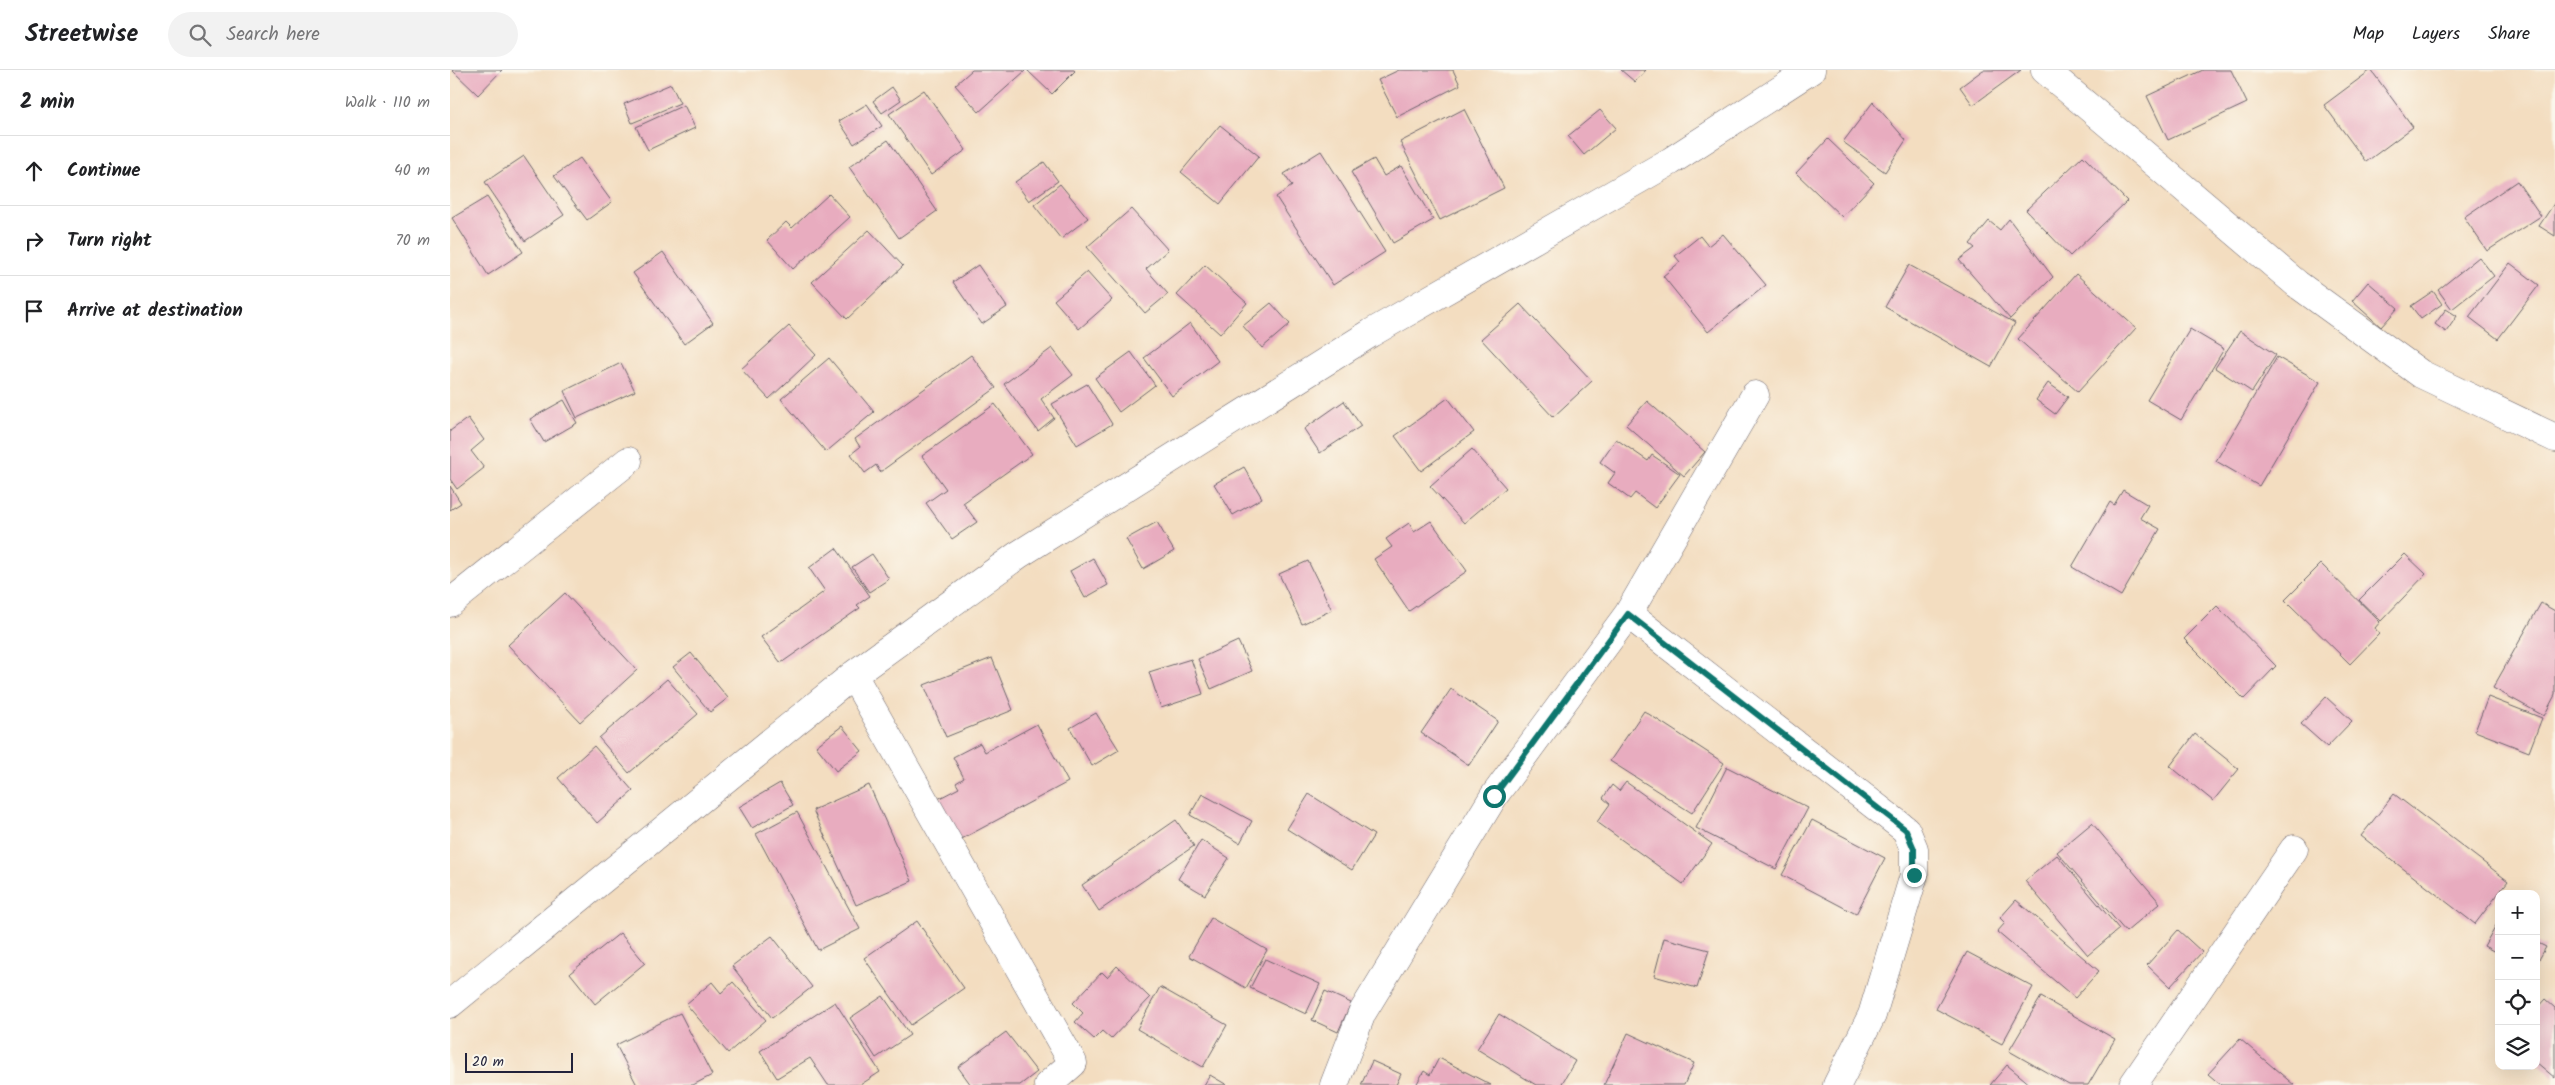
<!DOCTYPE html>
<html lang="en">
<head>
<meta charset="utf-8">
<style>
  body { margin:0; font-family:Kalam,sans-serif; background:#f2f2f2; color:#202124 }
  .controls { position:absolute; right:15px; bottom:15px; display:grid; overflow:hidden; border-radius:10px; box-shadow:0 5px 20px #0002 }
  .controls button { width:45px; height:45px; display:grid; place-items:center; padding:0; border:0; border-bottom:1px solid #e0e0e0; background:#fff; color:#202124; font:25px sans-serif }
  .scale { position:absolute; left:15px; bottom:12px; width:108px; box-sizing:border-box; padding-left:5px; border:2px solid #22223b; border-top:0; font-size:14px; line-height:18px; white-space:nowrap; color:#22223b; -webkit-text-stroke:4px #fbf7ec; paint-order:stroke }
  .stop { position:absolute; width:15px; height:15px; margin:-11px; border:4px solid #0f766e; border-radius:50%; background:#fff }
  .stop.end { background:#0f766e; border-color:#fff; box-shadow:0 1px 5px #0008 }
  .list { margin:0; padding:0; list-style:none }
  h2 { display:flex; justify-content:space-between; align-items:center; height:65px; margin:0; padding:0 20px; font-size:21px }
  h2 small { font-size:16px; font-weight:400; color:#757577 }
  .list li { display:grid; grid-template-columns:32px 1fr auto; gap:15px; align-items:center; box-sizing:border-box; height:70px; padding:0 20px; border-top:1px solid #e0e0e0 }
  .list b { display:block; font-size:19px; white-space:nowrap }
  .list em { font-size:16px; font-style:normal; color:#757577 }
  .icon { flex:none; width:28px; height:28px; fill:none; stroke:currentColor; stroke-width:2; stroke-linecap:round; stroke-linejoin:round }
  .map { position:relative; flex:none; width:2105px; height:1015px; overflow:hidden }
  header { display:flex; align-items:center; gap:30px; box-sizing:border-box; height:70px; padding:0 25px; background:#fff; border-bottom:1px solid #e0e0e0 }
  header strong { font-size:24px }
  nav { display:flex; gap:28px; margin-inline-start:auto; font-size:18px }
  .search { width:350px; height:45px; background:#f2f2f2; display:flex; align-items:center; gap:12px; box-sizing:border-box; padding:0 18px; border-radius:28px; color:#757577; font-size:19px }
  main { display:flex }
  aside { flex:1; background:#fff }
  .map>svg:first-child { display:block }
  .building { fill:#e8acbf }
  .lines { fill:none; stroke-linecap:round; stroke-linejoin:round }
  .minor-casing { stroke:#6b636a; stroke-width:29 }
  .minor { stroke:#fff; stroke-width:28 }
  .route { stroke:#0f766e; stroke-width:6 }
</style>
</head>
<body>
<header>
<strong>Streetwise</strong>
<div class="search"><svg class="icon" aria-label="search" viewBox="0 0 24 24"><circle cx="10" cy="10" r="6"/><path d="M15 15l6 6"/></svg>Search here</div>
<nav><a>Map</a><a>Layers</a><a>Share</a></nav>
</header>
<main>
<aside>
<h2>2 min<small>Walk · 110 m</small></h2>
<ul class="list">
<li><svg class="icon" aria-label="ahead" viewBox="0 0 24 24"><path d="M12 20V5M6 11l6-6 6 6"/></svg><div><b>Continue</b></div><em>40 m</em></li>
<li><svg class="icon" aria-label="right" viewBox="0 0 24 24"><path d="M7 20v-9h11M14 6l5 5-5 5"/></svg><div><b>Turn right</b></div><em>70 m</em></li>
<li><svg class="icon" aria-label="arrive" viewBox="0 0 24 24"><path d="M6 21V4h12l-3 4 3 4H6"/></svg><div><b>Arrive at destination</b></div></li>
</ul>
</aside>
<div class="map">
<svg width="2105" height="1015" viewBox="0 0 2105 1015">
  <rect width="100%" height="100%" fill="#fbf7ec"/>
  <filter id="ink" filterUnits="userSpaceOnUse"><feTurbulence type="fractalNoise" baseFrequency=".02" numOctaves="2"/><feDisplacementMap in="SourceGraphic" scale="10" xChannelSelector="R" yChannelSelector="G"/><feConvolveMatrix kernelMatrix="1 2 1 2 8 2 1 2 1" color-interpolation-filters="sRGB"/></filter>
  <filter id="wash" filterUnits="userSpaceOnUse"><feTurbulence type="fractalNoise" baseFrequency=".0096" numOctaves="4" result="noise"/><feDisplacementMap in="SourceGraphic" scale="20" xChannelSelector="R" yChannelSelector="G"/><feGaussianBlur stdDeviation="1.12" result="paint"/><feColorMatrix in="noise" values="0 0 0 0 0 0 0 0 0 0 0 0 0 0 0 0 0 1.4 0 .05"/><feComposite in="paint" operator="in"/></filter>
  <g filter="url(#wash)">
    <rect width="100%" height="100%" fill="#f3ddc0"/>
    <g id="blocks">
      <path class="building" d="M2 0H52L28 25Z
        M522 0H574L575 1 529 42 505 15Z
        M577 0H624L625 1 602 24Z
        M949 0H1003L1010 15 947 47 928 10Z
        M1171 0H1196L1185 12Z
        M1533 0H1571L1523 35 1510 17Z
        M1753 0H1781L1797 33 1718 70 1697 26Z
        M1921 0 1963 57 1916 92 1874 35Z
        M221 14 230 33 182 53 174 34Z
        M442 17 451 30 432 43 423 31Z
        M474 20 516 80 481 105 439 44Z
        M1423 32 1456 70 1435 102 1393 72Z
        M417 34 432 56 404 74 389 51Z
        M234 35 245 58 198 80 186 57Z
        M1014 39 1054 118 990 150 950 72Z
        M1150 40 1166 58 1134 85 1118 66Z
        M770 55 809 86 770 134 731 102Z
        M1378 69 1424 113 1392 147 1346 103Z
        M438 70 487 141 449 168 399 97Z
        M871 81 935 182 883 215 826 127 842 116 834 104Z
        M74 86 114 145 75 171 35 112Z
        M1633 86 1677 131 1620 186 1576 140Z
        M130 88 162 132 137 150 104 106Z
        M924 89 934 106 951 96 983 150 943 173 901 102Z
        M594 92 608 111 579 131 565 112Z
        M2067 111 2091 146 2037 181 2014 147Z
        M610 114 638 148 611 169 584 135Z
        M379 124 400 147 343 199 317 170 336 152 342 158Z
        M37 127 73 182 38 205 2 148Z
        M2105 132V166L2089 156Z
        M681 139 718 180 696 199 718 224 695 243 637 177Z
        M1559 149 1603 207 1560 249 1509 190 1525 178 1520 174 1539 151 1550 160Z
        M419 160 453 196 397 249 362 212Z
        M1273 164 1316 215 1258 262 1213 206 1230 192 1225 186 1250 166 1258 176Z
        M213 182 263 253 234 274 183 203Z
        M2029 187 2044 206 2002 239 1988 220Z
        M2060 193 2089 215 2048 269 2019 247Z
        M528 195 557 237 532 254 503 212Z
        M755 195 797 233 770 264 727 225Z
        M1459 195 1565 253 1541 297 1435 237Z
        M637 202 662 230 629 259 604 230Z
        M1626 204 1686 258 1628 322 1568 269Z
        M1918 212 1948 238 1931 257 1902 231Z
        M1983 221 1992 234 1971 249 1961 236Z
        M821 233 840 254 812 278 793 256Z
        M1070 234 1142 311 1103 347 1031 269Z
        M1996 239 2007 246 1996 262 1985 254Z
        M740 253 768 291 722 326 694 288Z
        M339 256 366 285 319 329 291 299Z
        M1740 259 1774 279 1731 350 1697 330Z
        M1790 261 1826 285 1802 322 1765 298Z
        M602 278 623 305 591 329 604 348 588 361 554 314Z
        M681 282 705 315 669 342 645 308Z
        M521 285 546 318 430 402 426 395 415 403 401 384 410 377 405 369Z
        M1827 287 1870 312 1809 416 1766 391Z
        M379 288 424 342 376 382 331 329Z
        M171 293 185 321 127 348 114 321Z
        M1598 313 1618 327 1605 344 1586 330Z
        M637 314 662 354 627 375 602 334Z
        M998 328 1024 362 971 401 945 366Z
        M114 330 127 353 94 372 80 349Z
        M894 331 911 356 870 383 854 359Z
        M1197 331 1255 382 1234 406 1176 355Z
        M545 334 582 384 513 433 527 452 502 469 476 433 496 419 472 386Z
        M18 348 34 370 21 381 34 398 7 419 0 409V361Z
        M1166 369 1198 391 1202 385 1230 404 1205 438 1185 423 1180 429 1158 413 1165 403 1150 392Z
        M1022 379 1056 418 1014 453 980 416Z
        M794 397 812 428 783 445 764 414Z
        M0 416 11 433 0 440Z
        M1673 420 1698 435 1690 448 1710 459 1671 526 1622 497 1660 432 1664 435Z
        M981 451 1017 501 959 541 924 489 942 477 936 469 959 453 964 462Z
        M707 452 724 481 693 499 676 469Z
        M386 478 420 526 407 535 410 538 331 593 311 567 375 521 359 498Z
        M422 484 439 509 419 522 402 497Z
        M1955 484 1976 504 1931 551 1909 530Z
        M643 488 658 515 635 528 620 501Z
        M858 491 882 540 852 554 829 504Z
        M1871 494 1930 552 1925 558 1929 564 1900 594 1835 530Z
        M115 523 187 600 130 652 58 575Z
        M2091 533 2105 541V625L2094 646 2043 618Z
        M1767 536 1826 596 1794 629 1734 569Z
        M788 571 802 601 761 619 748 589Z
        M241 583 278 628 260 642 223 597Z
        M542 588 563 640 496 667 474 615Z
        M741 589 753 624 711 638 699 602Z
        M217 609 248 644 179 703 149 668Z
        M1001 619 1048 651 1019 695 971 663Z
        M1876 627 1902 651 1877 677 1851 654Z
        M2038 627 2092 648 2079 682 2025 661Z
        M1194 641 1274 693 1242 743 1160 691Z
        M646 643 669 680 642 696 620 658Z
        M587 654 618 712 506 772 484 731 509 718 506 713 514 708 503 687 530 673 535 682Z
        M392 656 412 681 386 701 366 676Z
        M1745 664 1789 699 1763 731 1720 696Z
        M144 676 183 721 147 753 108 708Z
        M1277 697 1358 738 1326 799 1246 758Z
        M1176 712 1262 774 1233 814 1147 752 1160 734 1153 728 1162 715 1169 721Z
        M330 713 343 735 302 758 289 737Z
        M419 715 462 811 406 835 363 740Z
        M752 724 802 751 790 773 740 745Z
        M859 724 924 765 902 800 837 759Z
        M1944 724 2058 811 2025 854 1911 766Z
        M347 742 410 859 368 880 306 764Z
        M726 750 744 776 649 841 632 815Z
        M1362 750 1435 788 1406 844 1332 805Z
        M1642 753 1710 833 1676 862 1607 782Z
        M751 770 779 788 755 825 728 809Z
        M1607 785 1669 859 1638 885 1575 811Z
        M1566 830 1649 901 1625 928 1547 862 1555 853 1550 848Z
        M761 848 817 880 796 918 739 886Z
        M2049 850V884L2034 876Z
        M467 851 514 918 461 955 414 888Z
        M1728 860 1752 882 1720 917 1697 895Z
        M170 863 195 893 145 934 120 903Z
        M322 866 362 917 322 948 282 896Z
        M1214 868 1259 880 1247 918 1204 906Z
        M2086 872 2096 877 2086 895Z
        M1517 882 1583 917 1552 974 1486 939Z
        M815 889 870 914 856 944 800 918Z
        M667 896 700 928 661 969 652 961 644 969 625 952 633 943 623 933 652 902 657 907Z
        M262 912 271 923 283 912 316 950 278 983 236 934Z
        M710 917 777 955 753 997 687 959Z
        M875 921 901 933 888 962 862 950Z
        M433 926 460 965 426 988 400 948Z
        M1591 927 1665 969 1638 1015H1619L1559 981Z
        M2095 929 2105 938V1008L2086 992V939Z
        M385 932 430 1002 410 1015H378L360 988 327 1008 310 981Z
        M230 943 262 1005 243 1015H187L166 975Z
        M1049 944 1125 991 1111 1015H1086L1027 979Z
        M556 962 587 1002 570 1015H521L508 997Z
        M1178 963 1244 993 1234 1015H1154Z
        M1790 969 1844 1015H1771L1758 1004Z
        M989 988 1041 1015H966L974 1001 980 1005Z
        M922 991 951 1004 946 1015H911Z
        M1557 995 1581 1015H1540Z
        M760 1005 777 1015H754Z"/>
    </g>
  </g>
  <g filter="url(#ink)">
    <use href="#blocks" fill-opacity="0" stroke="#6b636a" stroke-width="1"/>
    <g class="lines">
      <defs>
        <path id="minor" d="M1595 0 1847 214 1971 304 2105 368
          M0 533 178 391
          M1178 544 1456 760 1464 779V805L1422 945 1387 1015
          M403 605 623 993 598 1015
          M0 934 403 605 568 485 921 263 1221 91 1361 0
          M884 1015 912 943 1044 726 1178 544 1305 325
          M1683 1015 1844 779"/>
      </defs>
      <use href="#minor" class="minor-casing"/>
      <use href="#minor" class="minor"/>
    </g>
  </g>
  <g class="lines" filter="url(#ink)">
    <path class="route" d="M1044 726 1178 544 1456 760 1464 779V805"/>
  </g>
</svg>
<div class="controls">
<button>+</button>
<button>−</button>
<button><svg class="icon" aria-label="locate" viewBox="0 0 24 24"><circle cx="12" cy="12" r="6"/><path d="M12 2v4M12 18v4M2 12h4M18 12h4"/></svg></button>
<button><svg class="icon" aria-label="layers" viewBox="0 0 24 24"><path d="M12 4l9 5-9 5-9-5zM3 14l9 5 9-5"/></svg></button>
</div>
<div class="scale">20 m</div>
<div class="stop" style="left:1044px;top:726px"></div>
<div class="stop end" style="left:1464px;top:805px"></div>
</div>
</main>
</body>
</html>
